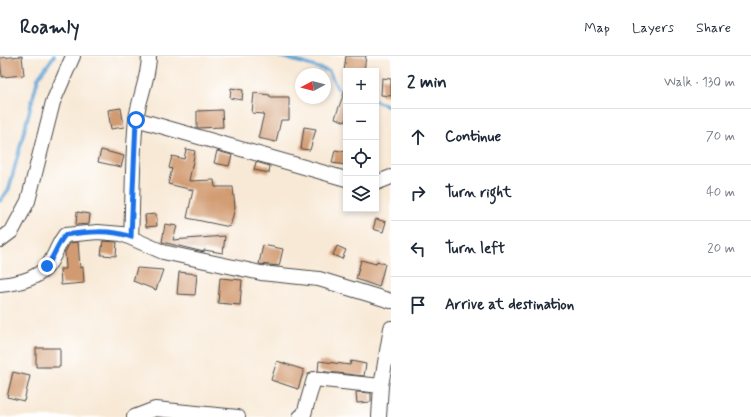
<!DOCTYPE html>
<html lang="en">
<head>
<meta charset="utf-8">
<style>
  body { margin:0; font-family:Mynerve,sans-serif; background:#f2f2f3; color:#1f2937 }
  .controls { position:absolute; right:12px; top:12px; display:grid; overflow:hidden; border-radius:0px; box-shadow:0 2px 6px #0003 }
  .controls button { width:36px; height:36px; display:grid; place-items:center; padding:0; border:0; border-bottom:1px solid #e0e1e3; background:#fff; color:#1f2937; font:20px sans-serif }
  .compass { position:absolute; left:295px; top:12px; width:36px; height:36px; border-radius:50%; background:#fff; box-shadow:0 2px 6px #0003; rotate:263deg }
  .stop { position:absolute; width:12px; height:12px; margin:-9px; border:3px solid #1a73e8; border-radius:50%; background:#fff }
  .stop.end { background:#1a73e8; border-color:#fff; box-shadow:0 1px 4px #0008 }
  .list { margin:0; padding:0; list-style:none }
  h2 { display:flex; justify-content:space-between; align-items:center; height:52px; margin:0; padding:0 16px; font-size:17px }
  h2 small { font-size:13px; font-weight:400; color:#747a83 }
  .list li { display:grid; grid-template-columns:26px 1fr auto; gap:12px; align-items:center; box-sizing:border-box; height:56px; padding:0 16px; border-top:1px solid #e0e1e3 }
  .list b { display:block; font-size:15px; white-space:nowrap }
  .list em { font-size:13px; font-style:normal; color:#747a83 }
  .icon { flex:none; width:22px; height:22px; fill:none; stroke:currentColor; stroke-width:2; stroke-linecap:round; stroke-linejoin:round }
  .map { position:relative; flex:none; width:391px; height:361px; overflow:hidden }
  header { display:flex; align-items:center; gap:24px; box-sizing:border-box; height:56px; padding:0 20px; background:#fff; border-bottom:1px solid #e0e1e3 }
  header strong { font-size:19px }
  nav { display:flex; gap:22px; margin-inline-start:auto; font-size:14px }
  main { display:flex }
  aside { flex:1; background:#fff }
  .map>svg:first-child { display:block }
  .lines { fill:none; stroke-linecap:round; stroke-linejoin:round }
  .stream { stroke:#60a4d5; stroke-width:3.5 }
  .building { fill:#d19a6f }
  .minor-casing { stroke:#4a4845; stroke-width:16 }
  .minor { stroke:#fff; stroke-width:14 }
  .route { stroke:#1a73e8; stroke-width:5 }
</style>
</head>
<body>
<header>
<strong>Roamly</strong>
<nav><a>Map</a><a>Layers</a><a>Share</a></nav>
</header>
<main>
<div class="map">
<svg width="391" height="361" viewBox="0 0 391 361">
  <rect width="100%" height="100%" fill="#fff"/>
  <filter id="ink" filterUnits="userSpaceOnUse"><feTurbulence type="fractalNoise" baseFrequency=".025" numOctaves="2"/><feDisplacementMap in="SourceGraphic" scale="8" xChannelSelector="R" yChannelSelector="G"/><feConvolveMatrix kernelMatrix="1 2 1 2 8 2 1 2 1" color-interpolation-filters="sRGB"/></filter>
  <filter id="wash" filterUnits="userSpaceOnUse"><feTurbulence type="fractalNoise" baseFrequency=".012" numOctaves="4" result="noise"/><feDisplacementMap in="SourceGraphic" scale="16" xChannelSelector="R" yChannelSelector="G"/><feGaussianBlur stdDeviation="0.9" result="paint"/><feColorMatrix in="noise" values="0 0 0 0 0 0 0 0 0 0 0 0 0 0 0 0 0 1.4 0 .05"/><feComposite in="paint" operator="in"/></filter>
  <g filter="url(#wash)">
    <rect width="100%" height="100%" fill="#f8e9d6"/>
    <g class="lines">
      <path class="stream" d="M279 0 329 15 337 32 346 35
        M376 45 391 51
        M0 145 9 133 38 22 54 0"/>
    </g>
    <g id="blocks">
      <path class="building" d="M22 0 24 19 2 21 0 2Z
        M346 0H366L364 15H344Z
        M382 22 391 23V40L381 39Z
        M231 32 243 34 242 44 230 42Z
        M345 34H346V66L335 62Z
        M254 37 270 39V41H289V64H281L276 86 258 82 264 58 252 57Z
        M121 52 124 71 111 73 108 54Z
        M222 54 223 71 197 72V55Z
        M304 71 316 73 310 94 301 93Z
        M186 93 195 95 189 125 214 124 215 131H233L235 152 230 171 187 162 193 134 168 128 172 113 169 112 172 100 184 103Z
        M101 94 124 100 121 111 98 106Z
        M335 94 346 96V109L332 107Z
        M217 95 232 99 229 110 214 107Z
        M256 106 270 110 269 117 254 114Z
        M77 156 90 158 89 168 76 169Z
        M156 158 157 170 146 171 145 159Z
        M376 163 386 166 383 176 373 173Z
        M165 168 177 170 173 184 225 180 223 197 204 194V196L162 186Z
        M103 185 117 186 116 200 101 199Z
        M78 186 80 212 83 211 84 227 61 229 60 213H66L65 196 70 187Z
        M263 189 283 193 279 210 259 208Z
        M337 190 346 194 342 203 333 199Z
        M361 204 376 208 377 205 385 208 379 231 356 223Z
        M137 212 163 214 156 234 133 225Z
        M179 216 197 218 195 239 177 238Z
        M220 222 242 224 240 249 218 247Z
        M36 292H60V311H36Z
        M277 305 304 314 298 333 271 324Z
        M319 305 350 309 351 305 366 308 364 320 318 315Z
        M13 316 30 320 24 345 7 341Z
        M356 336 371 337V346L357 347Z"/>
    </g>
  </g>
  <g filter="url(#ink)">
    <use href="#blocks" fill-opacity="0" stroke="#4a4845" stroke-width="1"/>
    <g class="lines">
      <defs>
        <path id="minor" d="M136 63 346 123
          M376 127 391 121
          M131 181C133 142 132 102 136 63 139 42 149 21 149 0
          M0 184 12 175 28 145 53 46 73 0
          M0 229C20 227 44 222 53 201 58 192 58 188 65 179L98 176 122 178 163 196 261 217 319 223 391 245
          M134 361 155 353 238 361
          M300 361 304 358 314 323 381 330
          M379 361 381 330 391 272"/>
      </defs>
      <use href="#minor" class="minor-casing"/>
      <use href="#minor" class="minor"/>
    </g>
  </g>
  <g class="lines" filter="url(#ink)">
    <path class="route" d="M47 210C54 200 57 189 65 179 86 176 110 173 131 181L136 64"/>
  </g>
</svg>
<div class="controls">
<button>+</button>
<button>−</button>
<button><svg class="icon" aria-label="locate" viewBox="0 0 24 24"><circle cx="12" cy="12" r="6"/><path d="M12 2v4M12 18v4M2 12h4M18 12h4"/></svg></button>
<button><svg class="icon" aria-label="layers" viewBox="0 0 24 24"><path d="M12 4l9 5-9 5-9-5zM3 14l9 5 9-5"/></svg></button>
</div>
<svg class="compass" viewBox="-18 -18 36 36"><path d="M0-13l5 13h-10z" fill="#e53935"/><path d="M0 13l5-13h-10z" fill="#747a83"/></svg>
<div class="stop" style="left:136px;top:64px"></div>
<div class="stop end" style="left:47px;top:210px"></div>
</div>
<aside>
<h2>2 min<small>Walk · 130 m</small></h2>
<ul class="list">
<li><svg class="icon" aria-label="ahead" viewBox="0 0 24 24"><path d="M12 20V5M6 11l6-6 6 6"/></svg><div><b>Continue</b></div><em>70 m</em></li>
<li><svg class="icon" aria-label="right" viewBox="0 0 24 24"><path d="M7 20v-9h11M14 6l5 5-5 5"/></svg><div><b>Turn right</b></div><em>40 m</em></li>
<li><svg class="icon" aria-label="left" viewBox="0 0 24 24"><path d="M17 20v-9H6M10 6l-5 5 5 5"/></svg><div><b>Turn left</b></div><em>20 m</em></li>
<li><svg class="icon" aria-label="arrive" viewBox="0 0 24 24"><path d="M6 21V4h12l-3 4 3 4H6"/></svg><div><b>Arrive at destination</b></div></li>
</ul>
</aside>
</main>
</body>
</html>
